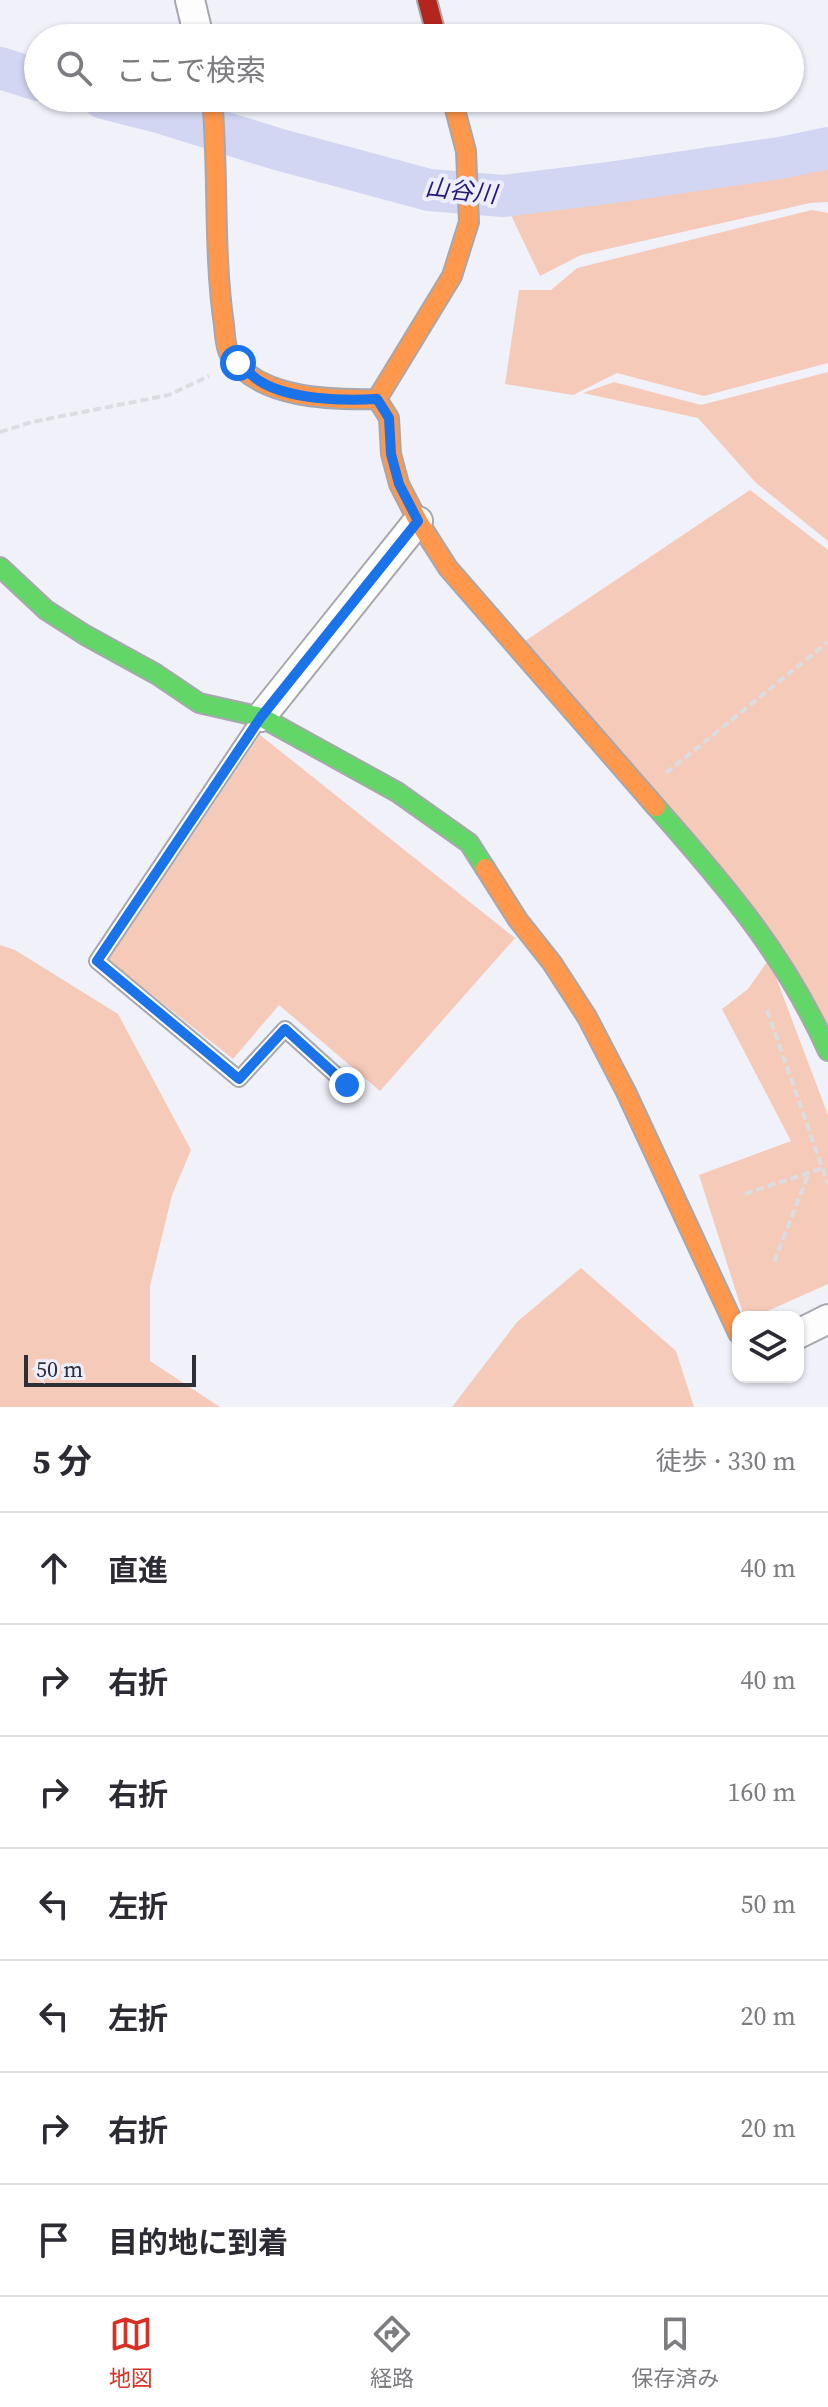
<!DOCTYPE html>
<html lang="ja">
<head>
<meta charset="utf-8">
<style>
  body { margin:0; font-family:"Source Serif 4","Noto Sans JP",serif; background:#f2f2f3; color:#2b2b33 }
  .controls { position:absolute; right:24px; bottom:24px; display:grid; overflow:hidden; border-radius:16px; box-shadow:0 2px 6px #0004 }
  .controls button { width:72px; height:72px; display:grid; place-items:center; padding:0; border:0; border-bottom:2px solid #e1e1e2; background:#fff; color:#2b2b33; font:40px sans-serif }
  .scale { position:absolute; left:24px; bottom:20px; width:172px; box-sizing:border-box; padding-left:8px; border:4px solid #2e2f36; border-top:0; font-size:22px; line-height:28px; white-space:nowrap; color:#2e2f36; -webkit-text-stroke:6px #eceefd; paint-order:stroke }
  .stop { position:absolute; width:24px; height:24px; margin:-18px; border:6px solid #1a73e8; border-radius:50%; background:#fff }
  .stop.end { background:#1a73e8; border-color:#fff; box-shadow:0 2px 8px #0008 }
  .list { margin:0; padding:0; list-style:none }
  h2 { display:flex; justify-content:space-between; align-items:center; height:104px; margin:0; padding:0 32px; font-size:34px }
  h2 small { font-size:26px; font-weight:400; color:#7c7c81 }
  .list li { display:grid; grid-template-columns:52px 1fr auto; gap:24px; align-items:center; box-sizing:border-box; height:112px; padding:0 32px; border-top:2px solid #e1e1e2 }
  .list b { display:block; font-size:30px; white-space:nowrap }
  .list em { font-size:26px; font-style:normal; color:#7c7c81 }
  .icon { flex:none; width:44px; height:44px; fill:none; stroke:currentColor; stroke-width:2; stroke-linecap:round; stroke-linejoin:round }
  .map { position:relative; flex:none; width:828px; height:1407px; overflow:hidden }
  .search { position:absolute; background:#fff; box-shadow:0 2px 6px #0004; left:24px; right:24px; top:24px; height:88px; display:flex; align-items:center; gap:20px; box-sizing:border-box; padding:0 28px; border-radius:44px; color:#7c7c81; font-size:30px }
  .sheet { height:888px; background:#fff }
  nav { display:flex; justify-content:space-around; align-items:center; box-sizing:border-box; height:112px; border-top:2px solid #e1e1e2; background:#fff; font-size:22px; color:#7c7c81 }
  nav a { display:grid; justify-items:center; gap:4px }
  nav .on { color:#d93025 }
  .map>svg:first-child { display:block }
  .green { fill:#f6cab9 }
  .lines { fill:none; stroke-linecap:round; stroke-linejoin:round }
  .river { stroke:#d3d6f2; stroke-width:42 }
  .lane-casing { stroke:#a7a8ae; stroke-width:18 }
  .street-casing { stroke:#a7a8ae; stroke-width:32 }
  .fast-casing { stroke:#a7a8ae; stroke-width:22 }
  .slow-casing { stroke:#a7a8ae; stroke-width:22 }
  .jam-casing { stroke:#a7a8ae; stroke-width:22 }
  .path { stroke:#dcdde0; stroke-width:4; stroke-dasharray:8 4; stroke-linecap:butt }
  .lane { stroke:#fdfdfe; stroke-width:14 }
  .street { stroke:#fdfdfe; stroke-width:28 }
  .fast { stroke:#63d668; stroke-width:18 }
  .slow { stroke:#ff974d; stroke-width:18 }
  .jam { stroke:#b3261e; stroke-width:18 }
  .route { stroke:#1a73e8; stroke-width:10 }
  .labels { text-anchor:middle; stroke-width:8; stroke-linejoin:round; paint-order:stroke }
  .water-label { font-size:24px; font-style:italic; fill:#29177d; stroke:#eceefd }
</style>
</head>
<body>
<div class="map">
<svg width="828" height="1407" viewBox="0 0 828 1407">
  <rect width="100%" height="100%" fill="#f0f1f9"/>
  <path class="green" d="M828 164V202L810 203 581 255 540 276 507 207Z
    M812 210 828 213V363L704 396 617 373 573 395 505 384 519 290H551L577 268Z
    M828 372V541L756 483 698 418 583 393 614 382 701 405Z
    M750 490 828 550V1026L525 641Z
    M260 735 515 938 380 1091 279 1005 233 1059 108 960Z
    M0 945 15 950 118 1014 191 1150 172 1195 150 1286V1361L220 1407H0Z
    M769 959 828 1115V1284L754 1317H744L699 1175 791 1141 722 1009 748 989Z
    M581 1268 676 1351 694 1407H452L517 1322Z"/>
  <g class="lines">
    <path class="river" d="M0 68 38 80
      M103 98 162 113 277 149 429 190 503 196 608 183 780 158 828 148"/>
    <defs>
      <path id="lane" d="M258 721 97 961 239 1079 285 1029 347 1085"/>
      <path id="street" d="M190 0 199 38
        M261 717 418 521
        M798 1334 828 1319"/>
      <path id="fast" d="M0 567 46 610 85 635 156 674 199 703 261 717 397 792 469 843 485 868
        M656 807C725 885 785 955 828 1051"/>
      <path id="slow" d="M212 98C219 173 213 250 224 325 225 334 225 347 230 355 258 399 331 400 377 399
        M377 399 389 418 391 454 399 484 418 521 448 568 656 807
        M377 399 452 276 469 222 466 151 452 98
        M485 868 518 920 552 963 587 1017 626 1092 738 1333"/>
      <path id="jam" d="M427 0 437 38"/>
    </defs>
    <use href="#lane" class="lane-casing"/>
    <use href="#street" class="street-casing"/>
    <use href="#fast" class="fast-casing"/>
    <use href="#slow" class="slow-casing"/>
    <use href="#jam" class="jam-casing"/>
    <path class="path" d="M0 432 32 422 169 395 209 376
      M666 773 828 642
      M767 1010 828 1184
      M745 1194 823 1168
      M774 1262 809 1173"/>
    <use href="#lane" class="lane"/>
    <use href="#street" class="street"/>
    <use href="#fast" class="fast"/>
    <use href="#slow" class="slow"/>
    <use href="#jam" class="jam"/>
  </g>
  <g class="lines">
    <path class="route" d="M238 363C245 368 251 375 258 380 288 400 343 401 377 399L389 418 391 454 399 484 418 521 261 717 97 961 239 1079 285 1029 347 1085"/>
  </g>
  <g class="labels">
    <g class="water-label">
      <text transform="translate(461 191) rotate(6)" y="8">山谷川</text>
    </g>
  </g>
</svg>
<div class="controls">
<button><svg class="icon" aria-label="layers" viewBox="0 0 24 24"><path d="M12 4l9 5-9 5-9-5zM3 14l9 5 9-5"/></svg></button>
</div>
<div class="scale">50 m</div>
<div class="stop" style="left:238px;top:363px"></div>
<div class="stop end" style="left:347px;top:1085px"></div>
<div class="search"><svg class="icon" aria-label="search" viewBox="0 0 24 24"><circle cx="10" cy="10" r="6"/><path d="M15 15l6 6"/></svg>ここで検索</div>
</div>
<section class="sheet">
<h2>5 分<small>徒歩 · 330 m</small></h2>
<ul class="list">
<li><svg class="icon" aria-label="ahead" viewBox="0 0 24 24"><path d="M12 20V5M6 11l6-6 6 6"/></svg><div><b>直進</b></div><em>40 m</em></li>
<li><svg class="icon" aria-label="right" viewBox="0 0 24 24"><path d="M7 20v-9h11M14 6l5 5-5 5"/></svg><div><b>右折</b></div><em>40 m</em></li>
<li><svg class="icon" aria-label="right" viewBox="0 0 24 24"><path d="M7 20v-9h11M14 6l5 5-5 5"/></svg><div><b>右折</b></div><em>160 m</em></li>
<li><svg class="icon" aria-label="left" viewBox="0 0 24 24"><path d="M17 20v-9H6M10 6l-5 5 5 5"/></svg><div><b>左折</b></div><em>50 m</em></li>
<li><svg class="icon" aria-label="left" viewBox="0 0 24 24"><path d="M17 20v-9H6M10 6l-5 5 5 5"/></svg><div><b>左折</b></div><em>20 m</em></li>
<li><svg class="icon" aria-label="right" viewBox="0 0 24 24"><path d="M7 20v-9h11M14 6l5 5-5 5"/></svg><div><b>右折</b></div><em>20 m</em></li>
<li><svg class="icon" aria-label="arrive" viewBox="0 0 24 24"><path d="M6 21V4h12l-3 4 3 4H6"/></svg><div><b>目的地に到着</b></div></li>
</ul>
</section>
<nav>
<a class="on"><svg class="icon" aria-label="map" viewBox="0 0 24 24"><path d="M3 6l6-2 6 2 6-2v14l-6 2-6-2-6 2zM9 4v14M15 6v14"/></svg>地図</a>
<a><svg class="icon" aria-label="directions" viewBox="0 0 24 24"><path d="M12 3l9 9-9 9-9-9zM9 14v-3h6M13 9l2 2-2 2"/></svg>経路</a>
<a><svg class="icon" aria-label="saved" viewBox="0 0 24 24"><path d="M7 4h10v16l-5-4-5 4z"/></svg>保存済み</a>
</nav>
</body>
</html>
